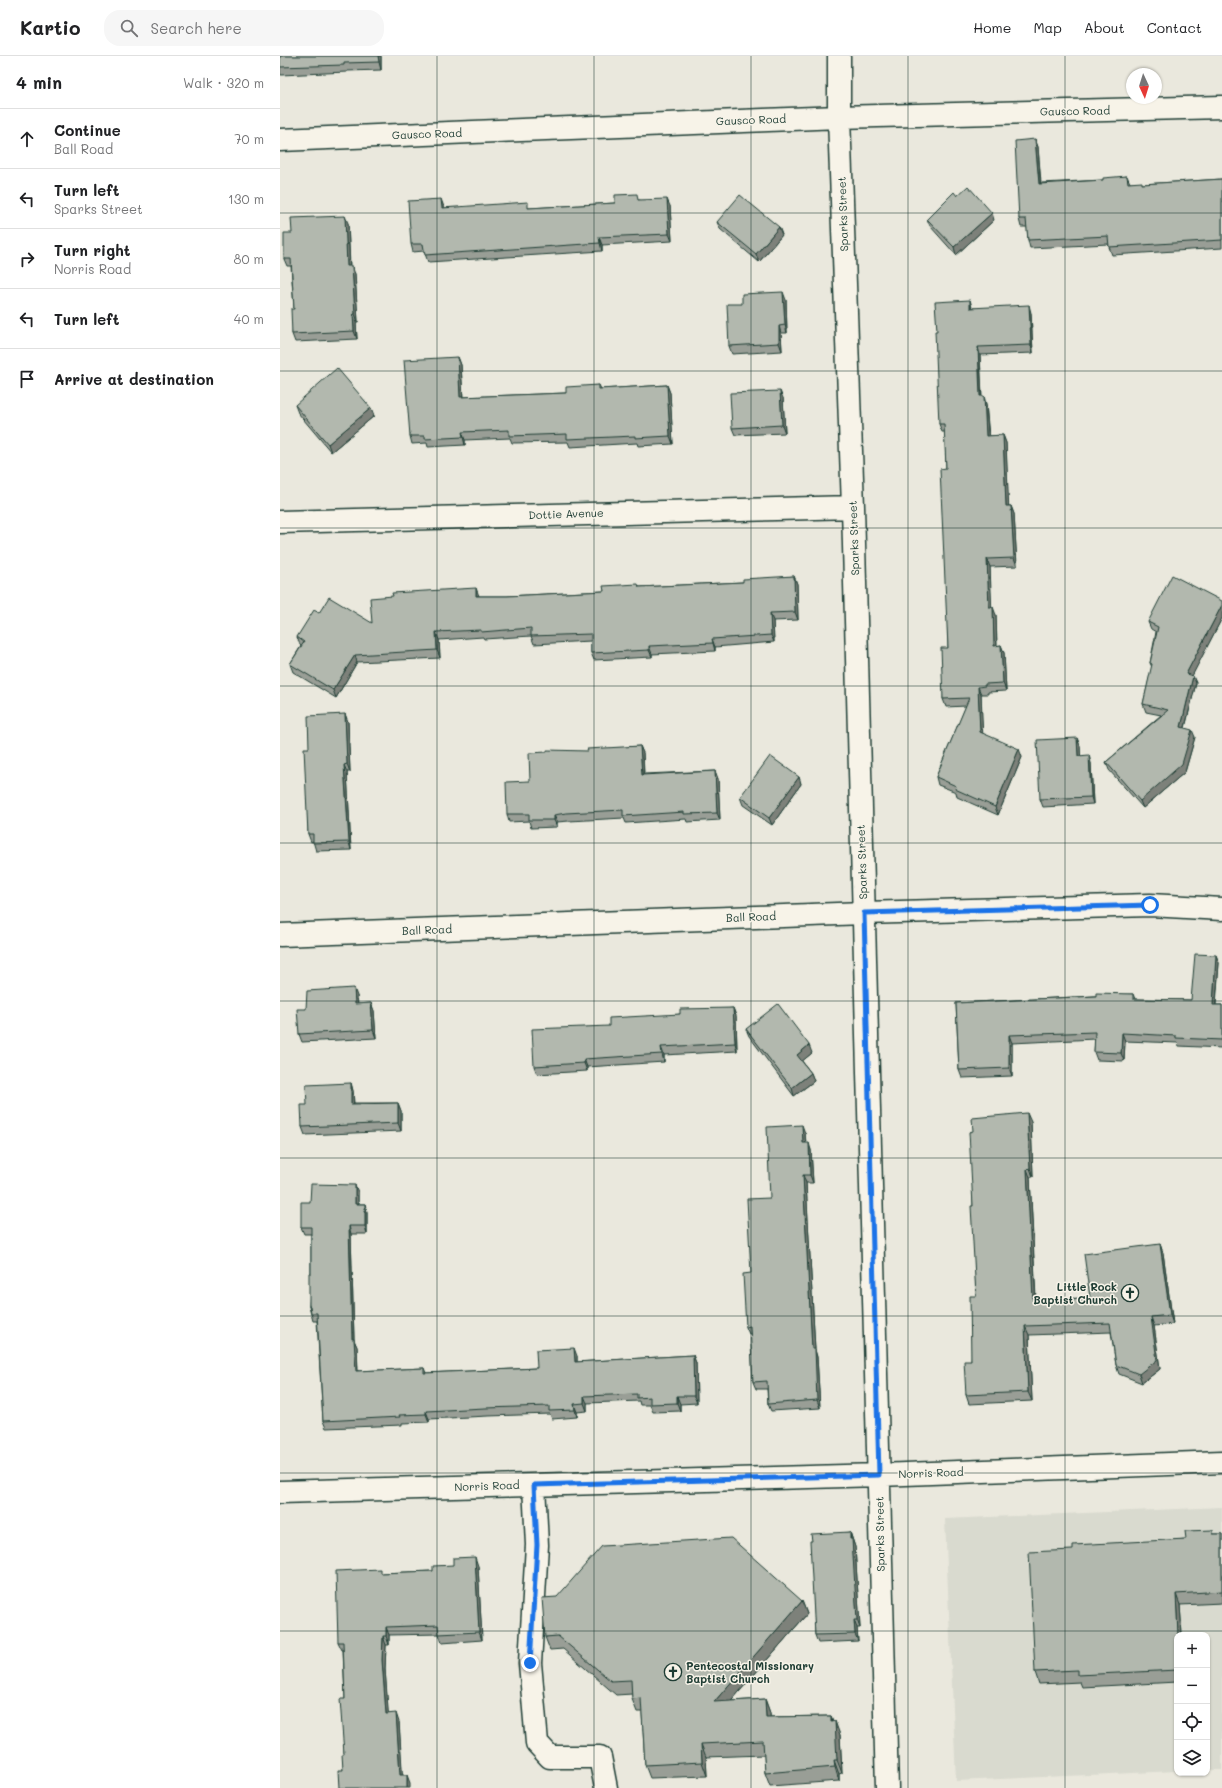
<!DOCTYPE html>
<html lang="en">
<head>
<meta charset="utf-8">
<style>
  body { margin:0; font-family:Mali,sans-serif; background:#f6f6f6; color:#202124 }
  .controls { position:absolute; right:12px; bottom:12px; display:grid; overflow:hidden; border-radius:8px; box-shadow:0 1px 3px #0004 }
  .controls button { width:36px; height:36px; display:grid; place-items:center; padding:0; border:0; border-bottom:1px solid #e0e0e0; background:#fff; color:#202124; font:20px sans-serif }
  .compass { position:absolute; left:846px; top:12px; width:36px; height:36px; border-radius:50%; background:#fff; box-shadow:0 1px 3px #0004; rotate:176deg }
  .stop { position:absolute; width:12px; height:12px; margin:-9px; border:3px solid #1a73e8; border-radius:50%; background:#fff }
  .stop.end { background:#1a73e8; border-color:#fff; box-shadow:0 1px 4px #0008 }
  .list { margin:0; padding:0; list-style:none }
  h2 { display:flex; justify-content:space-between; align-items:center; height:52px; margin:0; padding:0 16px; font-size:17px }
  h2 small { font-size:13px; font-weight:400; color:#757577 }
  .list li { display:grid; grid-template-columns:26px 1fr auto; gap:12px; align-items:center; box-sizing:border-box; height:60px; padding:0 16px; border-top:1px solid #e0e0e0 }
  .list b { display:block; font-size:15px; white-space:nowrap }
  .list p { margin:0; font-size:13px; white-space:nowrap; color:#757577 }
  .list em { font-size:13px; font-style:normal; color:#757577 }
  .icon { flex:none; width:22px; height:22px; fill:none; stroke:currentColor; stroke-width:2; stroke-linecap:round; stroke-linejoin:round }
  .map { position:relative; flex:none; width:942px; height:1732px; overflow:hidden }
  header { display:flex; align-items:center; gap:24px; box-sizing:border-box; height:56px; padding:0 20px; background:#fff; border-bottom:1px solid #e0e0e0 }
  header strong { font-size:19px }
  nav { display:flex; gap:22px; margin-inline-start:auto; font-size:14px }
  .search { width:280px; height:36px; background:#f6f6f6; display:flex; align-items:center; gap:10px; box-sizing:border-box; padding:0 14px; border-radius:16px; color:#757577; font-size:15px }
  main { display:flex }
  aside { flex:1; background:#fff }
  .map>svg:first-child { display:block }
  .built { fill:#d9dacf }
  .lines { fill:none; stroke-linecap:round; stroke-linejoin:round }
  .minor-casing { stroke:#1f3d34; stroke-width:25 }
  .major-casing { stroke:#1f3d34; stroke-width:25 }
  .minor { stroke:#f7f3e8; stroke-width:22 }
  .major { stroke:#f7f3e8; stroke-width:22 }
  .wall { fill:#999e96; stroke:#1f3d34 }
  .shaded-wall { fill:#7d817a; stroke:#1f3d34 }
  .building { fill:#b2b8ae; stroke:#1f3d34 }
  .route { stroke:#1a73e8; stroke-width:5 }
  .grid { fill:none; stroke:#1f3d34; stroke-width:1; stroke-opacity:0.55 }
  .labels { text-anchor:middle; stroke-width:3; stroke-linejoin:round; paint-order:stroke }
  .street-label { font-size:11px; fill:#1f3d34; stroke:#f7f3e8 }
  .poi-label { font-size:11px; font-weight:bold; fill:#1f3d34; stroke:#f7f3e8; text-anchor:end }
</style>
</head>
<body>
<header>
<strong>Kartio</strong>
<div class="search"><svg class="icon" aria-label="search" viewBox="0 0 24 24"><circle cx="10" cy="10" r="6"/><path d="M15 15l6 6"/></svg>Search here</div>
<nav><a>Home</a><a>Map</a><a>About</a><a>Contact</a></nav>
</header>
<main>
<aside>
<h2>4 min<small>Walk · 320 m</small></h2>
<ul class="list">
<li><svg class="icon" aria-label="ahead" viewBox="0 0 24 24"><path d="M12 20V5M6 11l6-6 6 6"/></svg><div><b>Continue</b><p>Ball Road</p></div><em>70 m</em></li>
<li><svg class="icon" aria-label="left" viewBox="0 0 24 24"><path d="M17 20v-9H6M10 6l-5 5 5 5"/></svg><div><b>Turn left</b><p>Sparks Street</p></div><em>130 m</em></li>
<li><svg class="icon" aria-label="right" viewBox="0 0 24 24"><path d="M7 20v-9h11M14 6l5 5-5 5"/></svg><div><b>Turn right</b><p>Norris Road</p></div><em>80 m</em></li>
<li><svg class="icon" aria-label="left" viewBox="0 0 24 24"><path d="M17 20v-9H6M10 6l-5 5 5 5"/></svg><div><b>Turn left</b></div><em>40 m</em></li>
<li><svg class="icon" aria-label="arrive" viewBox="0 0 24 24"><path d="M6 21V4h12l-3 4 3 4H6"/></svg><div><b>Arrive at destination</b></div></li>
</ul>
</aside>
<div class="map">
<svg width="942" height="1732" viewBox="0 0 942 1732">
  <rect width="100%" height="100%" fill="#eae8dd"/>
  <filter id="ink" filterUnits="userSpaceOnUse"><feTurbulence type="fractalNoise" baseFrequency=".025" numOctaves="2"/><feDisplacementMap in="SourceGraphic" scale="8" xChannelSelector="R" yChannelSelector="G"/><feConvolveMatrix kernelMatrix="1 2 1 2 8 2 1 2 1" color-interpolation-filters="sRGB"/></filter>
  <g filter="url(#ink)">
    <path class="built" d="M942 1451V1714H927V1579H897V1715L676 1725 665 1463Z"/>
    <g class="lines">
      <defs>
        <path id="minor" d="M559 0V61L573 451 607 1732
          M0 84 559 61 942 51
          M0 466 573 451
          M254 1429 257 1489 250 1607 257 1687 270 1701H320L326 1732
          M0 1436 599 1419 942 1406"/>
        <path id="major" d="M0 879 584 857 870 849 942 853"/>
      </defs>
      <use href="#minor" class="minor-casing"/>
      <use href="#major" class="major-casing"/>
      <use href="#minor" class="minor"/>
      <use href="#major" class="major"/>
    </g>
    <path class="wall" d="M0 0H101V14L67 15V16L1 19 0 17Z
      M755 83 758 91 761 127 823 124 847 120 850 127 863 128 942 123V192L832 199 829 191 828 188 750 192 748 184 747 171H741L739 163Z
      M677 140 714 164 676 199 650 170 647 163Z
      M359 144 390 150 392 185 322 189V195L148 206 144 195 133 196 131 188 164 151V152H250L335 147Z
      M437 166 499 171 502 179 479 206 440 173Z
      M68 167 70 210 75 218 78 266H76L77 283 15 286 12 278 14 253 11 210H7L4 203 12 177Z
      M506 244 507 277H501L502 295 452 298 449 290 462 248Z
      M690 244 692 252 751 257 753 297 700 299 702 340 706 348 709 380 723 379 726 387 728 450H731L734 458 737 510 710 511 711 551 716 559 717 590 721 589 724 597 726 635 708 636V638H701L702 677 742 701 718 759 677 741 676 736 658 729 656 721 686 650 666 651 663 643 668 592 666 412 665 376H662L659 368Z
      M178 301 181 309 183 341 286 337 319 329 321 333 387 329 390 337 393 388 358 390 357 387 290 391 288 386 232 387 230 382 185 384V389L148 391 147 387 132 388 130 380Z
      M503 342 505 377 455 379 452 372Z
      M15 349 91 352 94 360 51 396 18 357Z
      M514 520 517 528 518 564 493 565 494 586 435 591V595L372 598V601L314 604 311 597V585L254 588 251 580 204 583 203 581 159 584 160 602 77 606 56 642 13 616 10 608 21 590 20 589 17 581 39 557 92 567 199 540H227L324 535 360 531 463 526Z
      M942 562 912 619 916 627 905 672 915 681 905 716 863 752 829 714 826 706 881 659 866 656 863 648 872 611 870 607 876 576 871 573 868 566Z
      M65 658 68 666 70 716H67L71 794 36 795 33 785 31 786 28 778 29 692Z
      M797 682 800 690V700L811 707 813 748 763 751 760 743Z
      M360 690 363 697 364 718 435 715 438 723 440 764 407 766 406 763 346 767 344 762 289 765 277 766V771L251 772 249 765 229 766 227 758 250 725 308 695Z
      M519 721 521 728 492 769 463 749 460 741Z
      M936 899 939 907 936 949H942V992L899 990 898 987 845 985 844 1005 817 1004 814 996 815 983 732 987V1020L682 1022 679 1014 676 947 853 938 855 943 911 944Z
      M77 940 78 948 91 947 94 955 96 982 22 986 19 978 26 953Z
      M453 952 456 960 457 995 384 999V1006L307 1011V1015L257 1018 254 1010 329 970 400 958Z
      M466 973 532 997 522 1005 531 1017 534 1025 514 1040 469 980Z
      M71 1027 73 1035 74 1047H118L121 1055V1075L25 1079 22 1071 27 1049Z
      M751 1066 753 1121H750L756 1243 810 1242 880 1188 883 1197 893 1268 874 1270 880 1313 862 1327 839 1318 836 1309 831 1276 749 1279 752 1345 689 1348 686 1339 691 1305 696 1240 693 1150V1075Z
      M525 1077 526 1087 531 1094 533 1127H526L535 1294 537 1301 540 1352 491 1355 488 1348 487 1333H476L473 1326 471 1278H469L466 1271 490 1142Z
      M78 1136V1148H85L87 1156V1178H71L74 1284 77 1291 78 1315 144 1312 146 1317 257 1312 297 1300V1306L413 1299 416 1307 417 1347 400 1348V1355L373 1356 370 1349H360L359 1345 307 1347V1355L297 1356V1361L272 1363 270 1358 208 1360 149 1363V1366L122 1367V1369L46 1372 43 1365 37 1265H33L29 1250 31 1217V1178H24L21 1171 30 1146Z
      M570 1476 575 1491 580 1572H577L578 1585 538 1587 535 1579 532 1485Z
      M934 1478H942V1547L900 1549 902 1579H897V1626L802 1631 800 1626 759 1628 755 1616 793 1494 906 1483Z
      M198 1510 202 1584 162 1587 159 1578 109 1579V1589H106L105 1613 108 1658 119 1666 122 1719 130 1727 63 1714 64 1698 65 1643 63 1594H62L58 1586 102 1517 153 1515Z
      M522 1545 527 1558 451 1645 485 1643 490 1657V1661L551 1660 553 1665 560 1679 562 1717 559 1718V1725L490 1730 485 1717 484 1699 426 1701 427 1720 370 1722 365 1709 362 1656H357L352 1643V1638L336 1639 283 1593 270 1594 265 1581Z"/>
    <path class="shaded-wall" d="M98 0H101V14L99 6Z
      M755 83 758 91 761 135 759 128Z
      M161 143 164 151 165 160 162 152Z
      M387 143 390 150 392 185 389 178Z
      M712 157 714 164 676 199 674 191Z
      M65 160 68 167 70 218 67 210Z
      M499 171 502 179 479 206 476 198Z
      M319 181 322 189V195L320 187Z
      M72 210 75 218 78 266 75 258Z
      M503 236 506 244 507 277 505 269Z
      M690 244 692 252H690Z
      M749 249 751 257 753 297 751 289Z
      M73 258 76 266 77 283 74 275Z
      M499 270 501 277 502 295 499 287Z
      M698 291 700 299 702 348 700 340Z
      M178 301 181 309 183 349 180 341Z
      M387 329 390 337 393 388 390 380Z
      M500 335 503 342 505 377 502 369Z
      M704 340 706 348 709 388 706 380Z
      M91 352 94 360 51 396 48 388Z
      M182 376 185 384V389L183 381Z
      M723 379 726 387 729 458 726 450Z
      M731 450 734 458 737 510 734 502Z
      M707 503 710 511 712 559 709 551Z
      M514 520 517 528 518 564 515 556Z
      M196 532 199 540H196Z
      M942 549V562L909 626 906 618Z
      M713 551 716 559 717 598 714 590Z
      M490 557 493 565 494 586 491 579Z
      M156 576 159 584 160 602 157 594Z
      M432 583 435 591V595Z
      M721 589 724 597 726 635 723 627Z
      M369 590 372 598V601L369 594Z
      M75 599 77 606 56 642 53 634Z
      M913 620 916 627 903 679 901 671Z
      M698 631 701 638 703 684 700 676Z
      M65 658 68 666 70 716 67 708Z
      M912 674 915 681 905 716 863 752 860 745Z
      M797 682 800 690 801 708 798 700Z
      M360 690 363 697 364 726 362 719Z
      M739 693 742 701 718 759 715 751Z
      M809 699 811 707 813 748 811 741Z
      M64 709 67 716 71 794 69 786Z
      M435 715 438 723 440 764 437 757Z
      M519 721 521 728 492 769 489 762Z
      M274 759 277 766V771L274 764Z
      M936 899 939 907 935 956 933 949Z
      M74 932 77 940 78 955 75 948Z
      M91 947 94 955 96 982 93 974Z
      M453 952 456 960 457 995 455 987Z
      M842 977 845 985 844 1005 841 997Z
      M729 979 732 987V1020L729 1012Z
      M529 989 532 997 520 1007 517 999Z
      M381 991 384 999V1006L382 998Z
      M304 1003 307 1011V1015L304 1007Z
      M531 1017 534 1025 514 1040 512 1032Z
      M71 1027 73 1035 74 1055 71 1048Z
      M118 1047 121 1055V1075L118 1067Z
      M747 1057 751 1066 753 1121 750 1112Z
      M522 1069 525 1077 526 1095 523 1087Z
      M529 1087 531 1094 533 1127 530 1119Z
      M747 1113 750 1121 756 1252 753 1244Z
      M523 1119 526 1127 535 1294 537 1301 540 1352 537 1344 532 1293Z
      M75 1129 78 1136V1155L75 1148Z
      M85 1148 87 1156V1178L85 1170Z
      M69 1170 71 1178 74 1284 77 1291 78 1323 76 1315 72 1283Z
      M880 1188 883 1197 893 1268 890 1259Z
      M871 1261 874 1270 880 1313 862 1327 859 1318Z
      M745 1270 749 1279 752 1345 748 1336Z
      M294 1292 297 1300V1314L295 1306Z
      M413 1299 416 1307 417 1347 414 1340Z
      M304 1340 307 1347V1355L304 1347Z
      M397 1340 400 1348V1355L397 1347Z
      M294 1348 297 1356V1361L295 1354Z
      M146 1355 149 1363V1366L146 1358Z
      M570 1476 575 1491 580 1572 577 1564Z
      M195 1501 198 1510 202 1584 199 1576Z
      M896 1538 900 1549 902 1579H898Z
      M522 1545 527 1558 439 1659 434 1646Z
      M574 1564 577 1572 578 1585 575 1578Z
      M106 1571 109 1579V1589L106 1580Z
      M103 1580 106 1589 105 1613 109 1666 106 1658 102 1604Z
      M485 1643 490 1657 491 1674 486 1661Z
      M116 1657 119 1666 123 1728 120 1719Z
      M551 1660 556 1673 555 1665 560 1679 562 1717 557 1704Z
      M421 1688 426 1701 427 1720 422 1706Z
      M554 1704 559 1718V1725L555 1711Z
      M127 1719 130 1727V1732H127Z"/>
    <path class="building" d="M0 0H98L99 6 64 7V9L0 11Z
      M755 83 759 128 823 124V122L847 120 848 127 862 126V128L942 123V184L829 191 828 180 748 184 746 163H739L735 85Z
      M688 130 712 157 674 191 647 163 674 136 677 140Z
      M357 138 358 144 387 143 389 178 319 181 320 187 145 199 143 188H131L128 145 161 143 162 152 248 146V152L335 147V139Z
      M460 139 499 171 476 198 437 166Z
      M65 160 67 210H72L75 258H73L74 275 12 278 11 253H14L11 203H4V177H12L11 162Z
      M503 236 505 269 499 270V287L449 290 447 248H462V238Z
      M690 244V252L749 249 751 289 698 291 700 340H704L706 380 723 379 726 450H731L734 502 707 503 709 551H713L714 590 721 589 723 627 705 628V630L698 631 700 676 739 693 715 751 675 733 676 730 656 721 689 642 663 643 661 592H668L660 413 666 412 664 368H659L655 275H657L655 246Z
      M178 301 180 341 286 337V331L319 329V333L387 329 390 380 355 382V380L287 383V378L229 380V374L182 376 183 381 145 383V380H130L124 304Z
      M57 312 91 352 48 388 15 349Z
      M500 335 502 369 452 372 450 337Z
      M892 519 942 545V549L906 618 913 620 901 671 912 674 902 708 860 745 826 706 888 654 863 648 872 608 870 607 878 571 868 566Z
      M514 520 515 556 490 557 491 579 432 583 433 587 369 590V594L311 597V578L251 580V572L201 576V574L156 576 157 594 75 599 53 634 10 608 24 586 17 581 34 554 39 557 49 541 92 567 90 542 113 540 112 537 196 532V540H227L324 535 323 530 358 528 359 531 463 526V523Z
      M65 658 67 708 64 709 69 786 33 787V778H28L24 692H29L28 660Z
      M797 682 798 700 809 699 811 741 760 743 757 684Z
      M360 690 362 719 435 715 437 757 404 758V756L343 760V754L286 757 274 759V764H249V758H227L226 726 250 725 249 697 267 696V694L308 695 307 693Z
      M490 700 519 721 489 762 460 741Z
      M915 898 936 899 933 949H942V984L896 982V980L842 977 841 997 814 996 815 976 729 979V1012L679 1014 676 947 816 940V937L853 938V943L911 944Z
      M74 932 75 948 91 947 93 974 19 978 17 953H26L27 935Z
      M498 948 529 989 517 999 531 1017 512 1032 466 973Z
      M453 952 455 987 381 991 382 998 304 1003V1007L254 1010 252 973 329 970V962L400 958V953Z
      M71 1027V1048L118 1047V1067L22 1071 21 1049H27L26 1029Z
      M747 1057 750 1112 747 1113 753 1244 810 1242 804 1198 880 1188 890 1259 871 1261 877 1304 859 1318 836 1309 830 1267 745 1270 748 1336 686 1339 684 1305H691L690 1240H696L691 1150H693L689 1076 693 1075 692 1062Z
      M522 1069 523 1087H529L530 1119H523L532 1293H535L537 1344 488 1348 487 1325 473 1326 470 1270 466 1271 463 1218 471 1217 467 1143 490 1142 487 1071Z
      M31 1128 75 1129V1148H85V1170H69L72 1283H74L76 1315 144 1312V1317L257 1312 256 1294 294 1292 295 1306 413 1299 414 1340H397V1347L370 1348V1341L357 1342V1338L304 1340V1347L294 1348 295 1354 269 1355V1350L205 1352 146 1355V1358L119 1359 120 1361 43 1365 37 1257H31L30 1250H29V1217H31V1171H21V1146H30Z
      M933 1474V1478H942V1535L896 1538 898 1579H897V1614L798 1619V1614L755 1616 749 1496 793 1494V1489L906 1483 905 1475Z
      M570 1476V1483H572L577 1564H574L575 1578 535 1579 530 1485H532L531 1478Z
      M451 1482 522 1545 434 1646 485 1643 486 1661 551 1660V1666L555 1665 557 1704H554L555 1711 485 1717 483 1685 421 1688 422 1706 365 1709 361 1642 352 1643 351 1624 331 1625 278 1580 265 1581 262 1542 277 1541 322 1490Z
      M195 1501 199 1576 159 1578 158 1569 106 1571V1580H103L102 1604 106 1658 116 1657 120 1719H127V1732H59L58 1714H63L62 1698H64L60 1643H65L63 1586H58L56 1515 100 1513V1517L153 1515V1510L173 1509V1502Z"/>
  </g>
  <g class="lines" filter="url(#ink)">
    <path class="route" d="M250 1607 257 1489 254 1429 599 1419 584 857 870 849"/>
  </g>
  <path class="grid" d="M157 0V1732M314 0V1732M471 0V1732M628 0V1732M785 0V1732M0 157H942M0 315H942M0 472H942M0 630H942M0 787H942M0 945H942M0 1102H942M0 1260H942M0 1417H942M0 1575H942"/>
  <defs>
    <symbol id="church-ring" viewBox="-11 -11 22 22"><circle r="9.5" fill="#f7f3e8" stroke="#1f3d34" stroke-width="1.5"/><path d="M-1.2-6h2.4v3.5h3.3v2.4h-3.3V6h-2.4V-.1h-3.3v-2.4h3.3Z" fill="#1f3d34"/></symbol>
  </defs>
  <g fill-rule="evenodd">
    <use href="#church-ring" x="840" y="1227" width="20" height="20"/>
    <use href="#church-ring" x="383" y="1606" width="20" height="20"/>
  </g>
  <g class="labels">
    <g class="street-label">
      <text transform="translate(795 55) rotate(-1)" y="4">Gausco Road</text>
      <text transform="translate(471 64) rotate(-2)" y="4">Gausco Road</text>
      <text transform="translate(147 78) rotate(-2)" y="4">Gausco Road</text>
      <text transform="translate(563 158) rotate(-92)" y="4">Sparks Street</text>
      <text transform="translate(286 458) rotate(-2)" y="4">Dottie Avenue</text>
      <text transform="translate(574 482) rotate(-92)" y="4">Sparks Street</text>
      <text transform="translate(582 806) rotate(-92)" y="4">Sparks Street</text>
      <text transform="translate(471 861) rotate(-2)" y="4">Ball Road</text>
      <text transform="translate(147 874) rotate(-2)" y="4">Ball Road</text>
      <text transform="translate(651 1417) rotate(-2)" y="4">Norris Road</text>
      <text transform="translate(207 1430) rotate(-2)" y="4">Norris Road</text>
      <text transform="translate(600 1478) rotate(-91)" y="4">Sparks Street</text>
    </g>
    <g class="poi-label">
      <text x="837" y="1235">Little Rock<tspan x="837" dy="13">Baptist Church</tspan></text>
      <text x="406" y="1614" text-anchor="start">Pentecostal Missionary<tspan x="406" dy="13">Baptist Church</tspan></text>
    </g>
  </g>
</svg>
<div class="controls">
<button>+</button>
<button>−</button>
<button><svg class="icon" aria-label="locate" viewBox="0 0 24 24"><circle cx="12" cy="12" r="6"/><path d="M12 2v4M12 18v4M2 12h4M18 12h4"/></svg></button>
<button><svg class="icon" aria-label="layers" viewBox="0 0 24 24"><path d="M12 4l9 5-9 5-9-5zM3 14l9 5 9-5"/></svg></button>
</div>
<svg class="compass" viewBox="-18 -18 36 36"><path d="M0-13l5 13h-10z" fill="#e53935"/><path d="M0 13l5-13h-10z" fill="#757577"/></svg>
<div class="stop" style="left:870px;top:849px"></div>
<div class="stop end" style="left:250px;top:1607px"></div>
</div>
</main>
</body>
</html>
